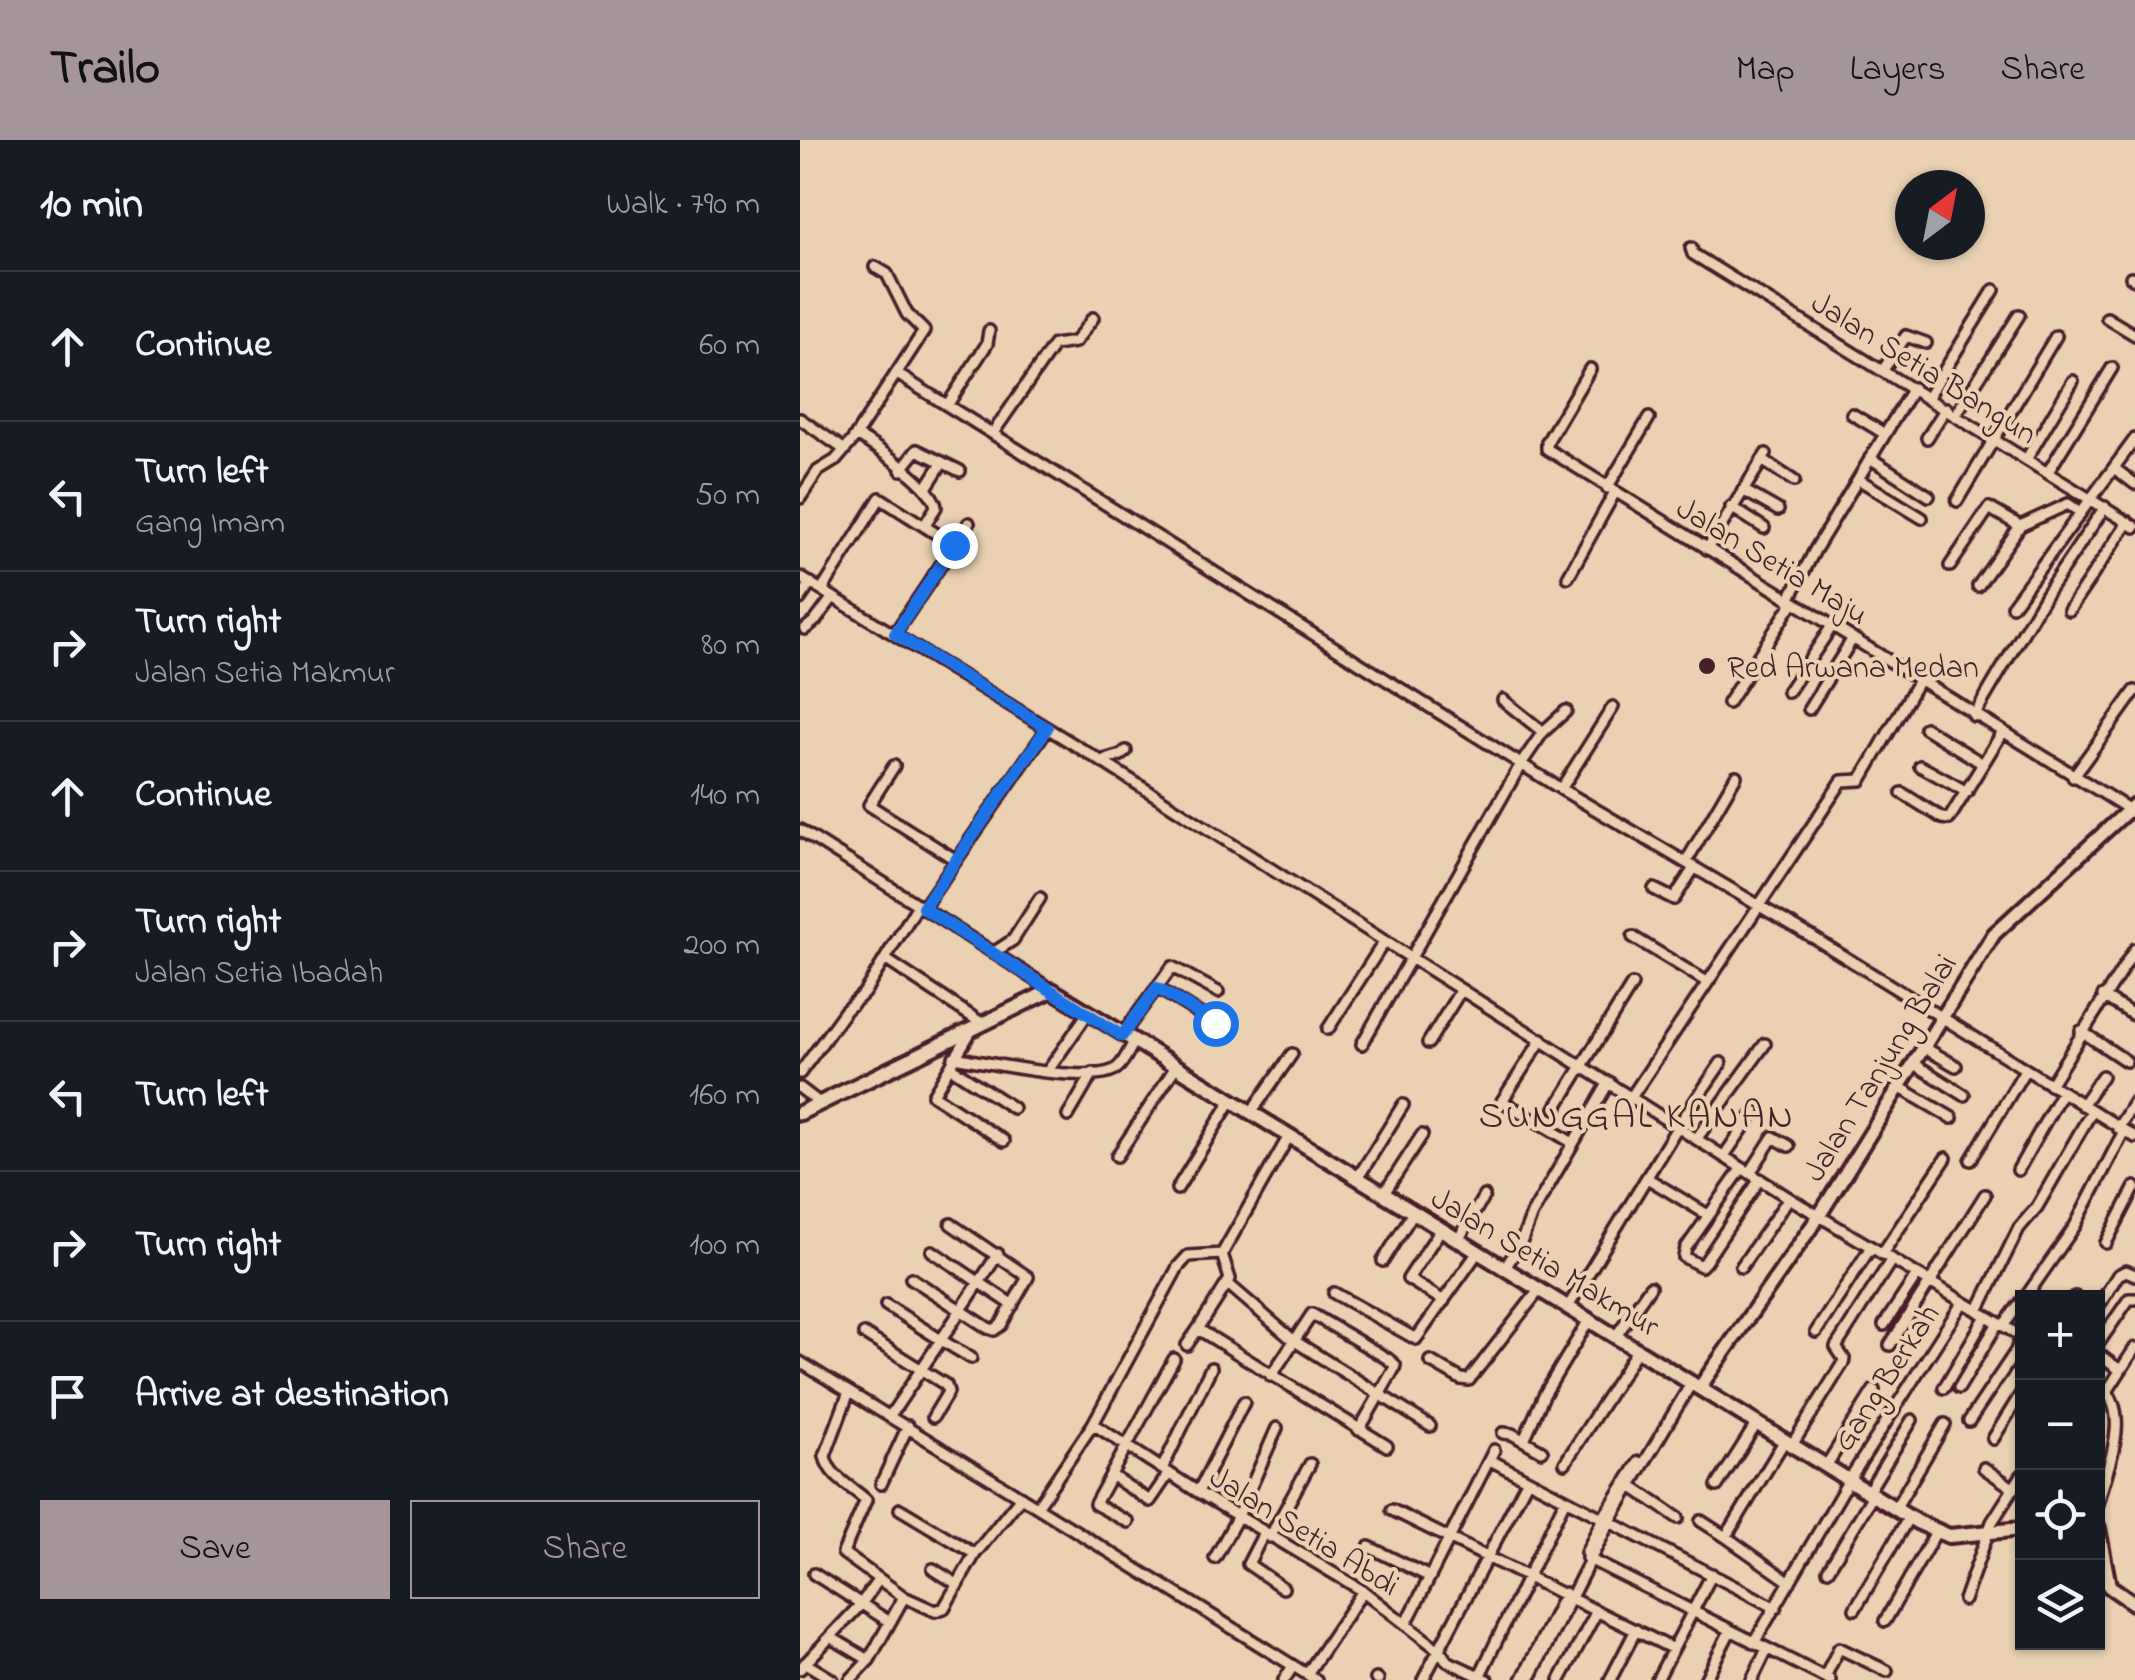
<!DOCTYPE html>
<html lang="en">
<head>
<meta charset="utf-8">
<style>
  body { margin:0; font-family:"Indie Flower",sans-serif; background:#20242c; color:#f1f3f6 }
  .controls { position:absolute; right:30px; bottom:30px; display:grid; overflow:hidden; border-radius:0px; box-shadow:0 2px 8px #0004 }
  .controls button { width:90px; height:90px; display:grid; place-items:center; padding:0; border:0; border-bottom:2px solid #363941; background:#171b24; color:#f1f3f6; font:50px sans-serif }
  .compass { position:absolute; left:1095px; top:30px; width:90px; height:90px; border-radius:50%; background:#171b24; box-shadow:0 2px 8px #0004; rotate:32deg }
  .stop { position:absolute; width:30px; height:30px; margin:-22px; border:8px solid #1a73e8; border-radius:50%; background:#fff }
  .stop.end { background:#1a73e8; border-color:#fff; box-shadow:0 2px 10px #0008 }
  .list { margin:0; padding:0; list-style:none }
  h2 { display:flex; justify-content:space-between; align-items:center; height:130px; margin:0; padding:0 40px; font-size:42px }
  h2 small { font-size:32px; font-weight:400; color:#9ea1a6 }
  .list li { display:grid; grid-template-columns:65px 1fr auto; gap:30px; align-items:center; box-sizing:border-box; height:150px; padding:0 40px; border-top:2px solid #363941 }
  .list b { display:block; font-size:38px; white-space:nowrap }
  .list p { margin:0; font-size:32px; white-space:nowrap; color:#9ea1a6 }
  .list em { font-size:32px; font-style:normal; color:#9ea1a6 }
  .actions { display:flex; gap:20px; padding:30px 40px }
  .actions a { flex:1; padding:22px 0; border:2px solid #a6949b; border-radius:0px; text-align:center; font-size:35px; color:#a6949b }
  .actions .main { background:#a6949b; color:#111 }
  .icon { flex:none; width:55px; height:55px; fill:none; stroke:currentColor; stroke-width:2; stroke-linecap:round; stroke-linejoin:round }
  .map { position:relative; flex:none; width:1335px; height:1540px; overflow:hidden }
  header { display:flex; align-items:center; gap:60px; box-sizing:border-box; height:140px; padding:0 50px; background:#a6949b; color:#111 }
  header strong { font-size:48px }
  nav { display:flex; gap:55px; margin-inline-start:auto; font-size:35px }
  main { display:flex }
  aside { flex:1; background:#171b24 }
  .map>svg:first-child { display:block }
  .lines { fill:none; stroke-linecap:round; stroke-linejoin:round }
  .minor-casing { stroke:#4a1f2b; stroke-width:16 }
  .tertiary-casing { stroke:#4a1f2b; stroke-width:19 }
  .secondary-casing { stroke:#4a1f2b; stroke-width:20 }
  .minor { stroke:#e9d1b1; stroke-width:9 }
  .tertiary { stroke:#e9d1b1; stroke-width:11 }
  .secondary { stroke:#e9d1b1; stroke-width:12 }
  .route { stroke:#1a73e8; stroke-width:12 }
  .poi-dot { fill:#4a1f2b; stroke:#e9d1b1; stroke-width:4 }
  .labels { text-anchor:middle; stroke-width:8; stroke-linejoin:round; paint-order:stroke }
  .street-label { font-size:32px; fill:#4a1f2b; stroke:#e9d1b1 }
  .poi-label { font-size:32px; fill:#4a1f2b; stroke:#e9d1b1; text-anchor:start }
  .quarter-label { font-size:38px; letter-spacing:2.5px; fill:#4a1f2b; stroke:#e9d1b1 }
</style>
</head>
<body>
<header>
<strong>Trailo</strong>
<nav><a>Map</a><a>Layers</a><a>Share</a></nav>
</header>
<main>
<aside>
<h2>10 min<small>Walk · 790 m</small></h2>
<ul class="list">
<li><svg class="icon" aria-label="ahead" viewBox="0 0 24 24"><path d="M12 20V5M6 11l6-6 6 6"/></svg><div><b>Continue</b></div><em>60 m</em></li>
<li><svg class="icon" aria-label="left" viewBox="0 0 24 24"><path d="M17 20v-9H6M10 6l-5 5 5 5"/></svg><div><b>Turn left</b><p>Gang Imam</p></div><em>50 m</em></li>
<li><svg class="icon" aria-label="right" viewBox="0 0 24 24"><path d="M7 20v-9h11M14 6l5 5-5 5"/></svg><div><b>Turn right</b><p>Jalan Setia Makmur</p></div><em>80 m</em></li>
<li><svg class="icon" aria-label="ahead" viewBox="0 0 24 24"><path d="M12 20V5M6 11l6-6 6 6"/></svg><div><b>Continue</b></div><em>140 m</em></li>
<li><svg class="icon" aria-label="right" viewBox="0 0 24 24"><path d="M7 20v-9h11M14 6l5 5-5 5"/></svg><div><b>Turn right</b><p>Jalan Setia Ibadah</p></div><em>200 m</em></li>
<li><svg class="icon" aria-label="left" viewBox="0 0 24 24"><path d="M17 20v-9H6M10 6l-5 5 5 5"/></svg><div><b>Turn left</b></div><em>160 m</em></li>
<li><svg class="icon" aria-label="right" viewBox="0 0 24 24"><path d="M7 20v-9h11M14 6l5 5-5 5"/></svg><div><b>Turn right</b></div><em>100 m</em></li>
<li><svg class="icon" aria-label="arrive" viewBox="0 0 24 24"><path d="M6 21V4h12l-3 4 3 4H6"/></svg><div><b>Arrive at destination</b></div></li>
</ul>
<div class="actions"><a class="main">Save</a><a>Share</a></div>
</aside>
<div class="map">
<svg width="1335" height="1540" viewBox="0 0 1335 1540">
  <rect width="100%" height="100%" fill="#e9d1b1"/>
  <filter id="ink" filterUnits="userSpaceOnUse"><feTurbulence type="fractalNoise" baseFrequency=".01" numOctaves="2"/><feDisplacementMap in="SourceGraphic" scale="20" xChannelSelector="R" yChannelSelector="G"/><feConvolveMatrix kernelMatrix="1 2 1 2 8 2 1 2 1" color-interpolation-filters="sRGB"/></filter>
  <g filter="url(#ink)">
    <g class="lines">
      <defs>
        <path id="minor" d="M891 108 893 114 1335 387
          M1331 137 1335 140
          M1307 178 1335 195
          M790 229 747 302V309L1335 673
          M1083 230 1106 196 1126 203
          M97 234 761 649 1014 798 1335 997
          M1128 257 1194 150
          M148 264 187 204 189 191
          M1052 274 1085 294
          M1156 274 1219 175
          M0 279 45 310
          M193 293 254 205 275 202 293 178
          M56 295C75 306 134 346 136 367L124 386
          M1127 298 1146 268
          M1070 318 1129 356
          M1227 318 1273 241
          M962 320 994 341
          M1314 328 1335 344
          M101 330 117 310 160 331
          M1248 332 1312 228
          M1058 339 1122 378
          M126 348 142 323
          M807 348 849 278
          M943 350 978 370
          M0 358 18 331 36 320 52 301 124 191 107 174 87 134 75 127
          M1157 361 1256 196
          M931 367 964 388
          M907 409 966 314
          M1150 426 1189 368 1220 386 1268 364 1280 372
          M0 437 301 621 989 1058 1222 1197
          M768 437 815 352
          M1178 446 1220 386
          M22 450 80 358 154 405
          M0 459 11 443
          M989 460 1015 410 1113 248
          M1212 466 1335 299
          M1269 470 1328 382
          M5 489 16 480 33 457
          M95 493 169 383
          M988 552 1032 486
          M703 560 743 592
          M928 563 993 462
          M1009 569 1053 498
          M1174 576 1246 454 1305 367
          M1125 588 1183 624
          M301 621 321 615 326 611
          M94 626 69 665 156 720
          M1120 626 1167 652
          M1273 637 1335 551
          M761 649 813 567
          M1102 653 1142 678 1149 679 1202 593
          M0 690 252 850
          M886 722 936 636
          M854 749 874 759 894 728
          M123 768 247 589
          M833 797 907 842
          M193 813 213 800 240 758
          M85 819 183 884
          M357 848 415 883
          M1303 856 1335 876
          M528 889 584 802
          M1281 891 1326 921
          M170 893 133 955 204 1001
          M322 895 372 827 418 852
          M742 899 702 961 773 1003
          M628 903 661 850
          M562 904 721 624 743 592 766 571
          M1123 907 1156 926
          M154 917C185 922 294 946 317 928 324 923 329 910 334 902
          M1113 923 1164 955
          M150 927 213 968
          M247 932 288 873
          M0 933 45 871 64 853 118 765
          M1250 945 1335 809
          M1099 947 1152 978
          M0 948 21 964
          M832 956 1042 641 1061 640 1119 540
          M1282 965 1302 936
          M756 968 832 845
          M451 973 492 914
          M268 976 293 933
          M1318 988 1335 961
          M897 998 965 904
          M317 1016 375 928
          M924 1016 955 971
          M1171 1020 1225 930
          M942 1028 886 1108 884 1117 901 1126 905 1122 960 1039
          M1218 1030 1262 952
          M950 1033 973 997 989 1006
          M847 1038 908 1075
          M557 1039 603 965
          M377 1049 431 961
          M583 1055 622 995
          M641 1089 608 1139 644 1161
          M658 1100 684 1056
          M1306 1103 1335 1047
          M132 1111 213 1165
          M422 1114 430 1139 398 1189 587 1306
          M1082 1114 1146 1018
          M583 1121 613 1073
          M941 1127 989 1058
          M705 1128 721 1103 732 1074 809 942
          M111 1138 188 1188 194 1190 201 1185 228 1137 151 1084
          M428 1144 493 1200 630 1286
          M534 1153 616 1199 678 1112
          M1225 1158 1275 1086 1324 991
          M1275 1158V1157
          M86 1165 141 1200 198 1114
          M768 1167 878 986 921 923
          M1298 1167 1318 1135 1326 1131 1335 1135
          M1178 1171 1219 1088 1237 1067 1292 971
          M1084 1185 1117 1135
          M1203 1186 1222 1161
          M1016 1192 1071 1107
          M64 1194 146 1245 148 1252 133 1277
          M816 1196 850 1147
          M1298 1204 1329 1159H1335
          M387 1205 398 1189
          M1090 1205 1185 1055
          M1298 1214 1320 1230
          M630 1221 661 1239 669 1240 740 1149
          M0 1222 237 1367 293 1284 378 1127 388 1116 422 1114 489 996
          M471 1236 512 1174 588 1219 595 1225 594 1229 559 1290
          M1298 1243C1335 1271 1306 1328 1298 1364
          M1144 1248 1186 1176
          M1159 1248 1198 1183
          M1308 1250 1335 1208
          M49 1252 25 1316C29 1337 51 1346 66 1360L43 1413 104 1457 69 1520 50 1540
          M90 1276 141 1200 171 1218
          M1169 1281 1216 1211 1221 1196
          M293 1284 398 1352 563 1451 640 1511 647 1521 688 1540
          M703 1293 712 1294 742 1311
          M1193 1299 1222 1252
          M724 1300 744 1255 789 1180
          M992 1305 1043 1223 1044 1219 1036 1207 1092 1119
          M690 1320 976 1468
          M765 1323 838 1209
          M1026 1326 1074 1250
          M1184 1328 1214 1349
          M362 1329 411 1228
          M312 1336 350 1361 369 1333
          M81 1344 108 1286
          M831 1346 878 1378
          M917 1346 957 1283
          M398 1352 444 1262
          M1068 1352 1112 1280
          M237 1367 516 1540
          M100 1369 175 1414
          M1095 1369 1145 1284
          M592 1370 873 1509
          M901 1381 926 1397 985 1300
          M328 1382 295 1364 374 1219
          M464 1393 448 1424 483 1448
          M470 1397 510 1324
          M926 1397 990 1442
          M569 1407 630 1437
          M786 1413 803 1378 839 1322
          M415 1418 438 1376 477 1288
          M787 1418 1030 1540
          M133 1429 157 1444
          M1028 1430 1073 1355
          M14 1434 90 1482
          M104 1457 135 1471 144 1468 175 1414 221 1357
          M1164 1460 1192 1382 1222 1335
          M1055 1469 1109 1377
          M1085 1481 1136 1392
          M606 1484 694 1310
          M32 1498 69 1520
          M954 1503 1049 1340 1163 1162
          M5 1523 33 1540
          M0 1529 61 1464 79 1439
          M507 1534 563 1451
          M680 1535 765 1360
          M1025 1537 1039 1508 1087 1531
          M576 1539 578 1540
          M484 1540 493 1526
          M623 1540 727 1341
          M722 1540 765 1453
          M729 1540 810 1381 892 1242
          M760 1540 797 1471
          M810 1540 836 1490
          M857 1540 912 1434
          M905 1540 930 1491
          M952 1540 967 1509"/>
        <path id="tertiary" d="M900 1247 1019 1076 1194 794 1335 664"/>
        <path id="secondary" d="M0 973 252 850 1117 1382 1149 1396 1222 1389
          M1298 1388 1309 1446 1335 1464"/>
      </defs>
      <use href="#minor" class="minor-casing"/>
      <use href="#tertiary" class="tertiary-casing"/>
      <use href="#secondary" class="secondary-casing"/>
      <use href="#minor" class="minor"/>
      <use href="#tertiary" class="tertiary"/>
      <use href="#secondary" class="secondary"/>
    </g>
  </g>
  <g class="lines" filter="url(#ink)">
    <path class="route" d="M154 405 95 494 247 588 123 768 322 896 357 848 415 883"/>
  </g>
  <circle class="poi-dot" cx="907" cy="526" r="10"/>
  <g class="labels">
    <g class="street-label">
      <text transform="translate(1125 227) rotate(32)" y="11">Jalan Setia Bangun</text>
      <text transform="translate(973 420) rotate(31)" y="11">Jalan Setia Maju</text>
      <text transform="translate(1079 927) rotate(-58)" y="11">Jalan Tanjung Balai</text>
      <text transform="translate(746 1121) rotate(31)" y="11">Jalan Setia Makmur</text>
      <text transform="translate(1085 1237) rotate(-57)" y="11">Gang Berkah</text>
      <text transform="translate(505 1390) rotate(32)" y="11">Jalan Setia Abdi</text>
    </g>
    <g class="poi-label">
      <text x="927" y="537">Red Arwana Medan</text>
    </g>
    <g class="quarter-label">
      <text x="837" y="987">SUNGGAL KANAN</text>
    </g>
  </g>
</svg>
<div class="controls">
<button>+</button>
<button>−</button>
<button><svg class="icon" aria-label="locate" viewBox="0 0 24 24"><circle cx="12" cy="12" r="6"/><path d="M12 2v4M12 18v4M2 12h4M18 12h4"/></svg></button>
<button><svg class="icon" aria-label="layers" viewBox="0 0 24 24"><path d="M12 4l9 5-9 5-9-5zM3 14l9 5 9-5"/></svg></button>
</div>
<svg class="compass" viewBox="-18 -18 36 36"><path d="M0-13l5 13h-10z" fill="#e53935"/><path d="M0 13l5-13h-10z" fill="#9ea1a6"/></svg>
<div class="stop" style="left:415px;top:883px"></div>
<div class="stop end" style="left:154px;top:405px"></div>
</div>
</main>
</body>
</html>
